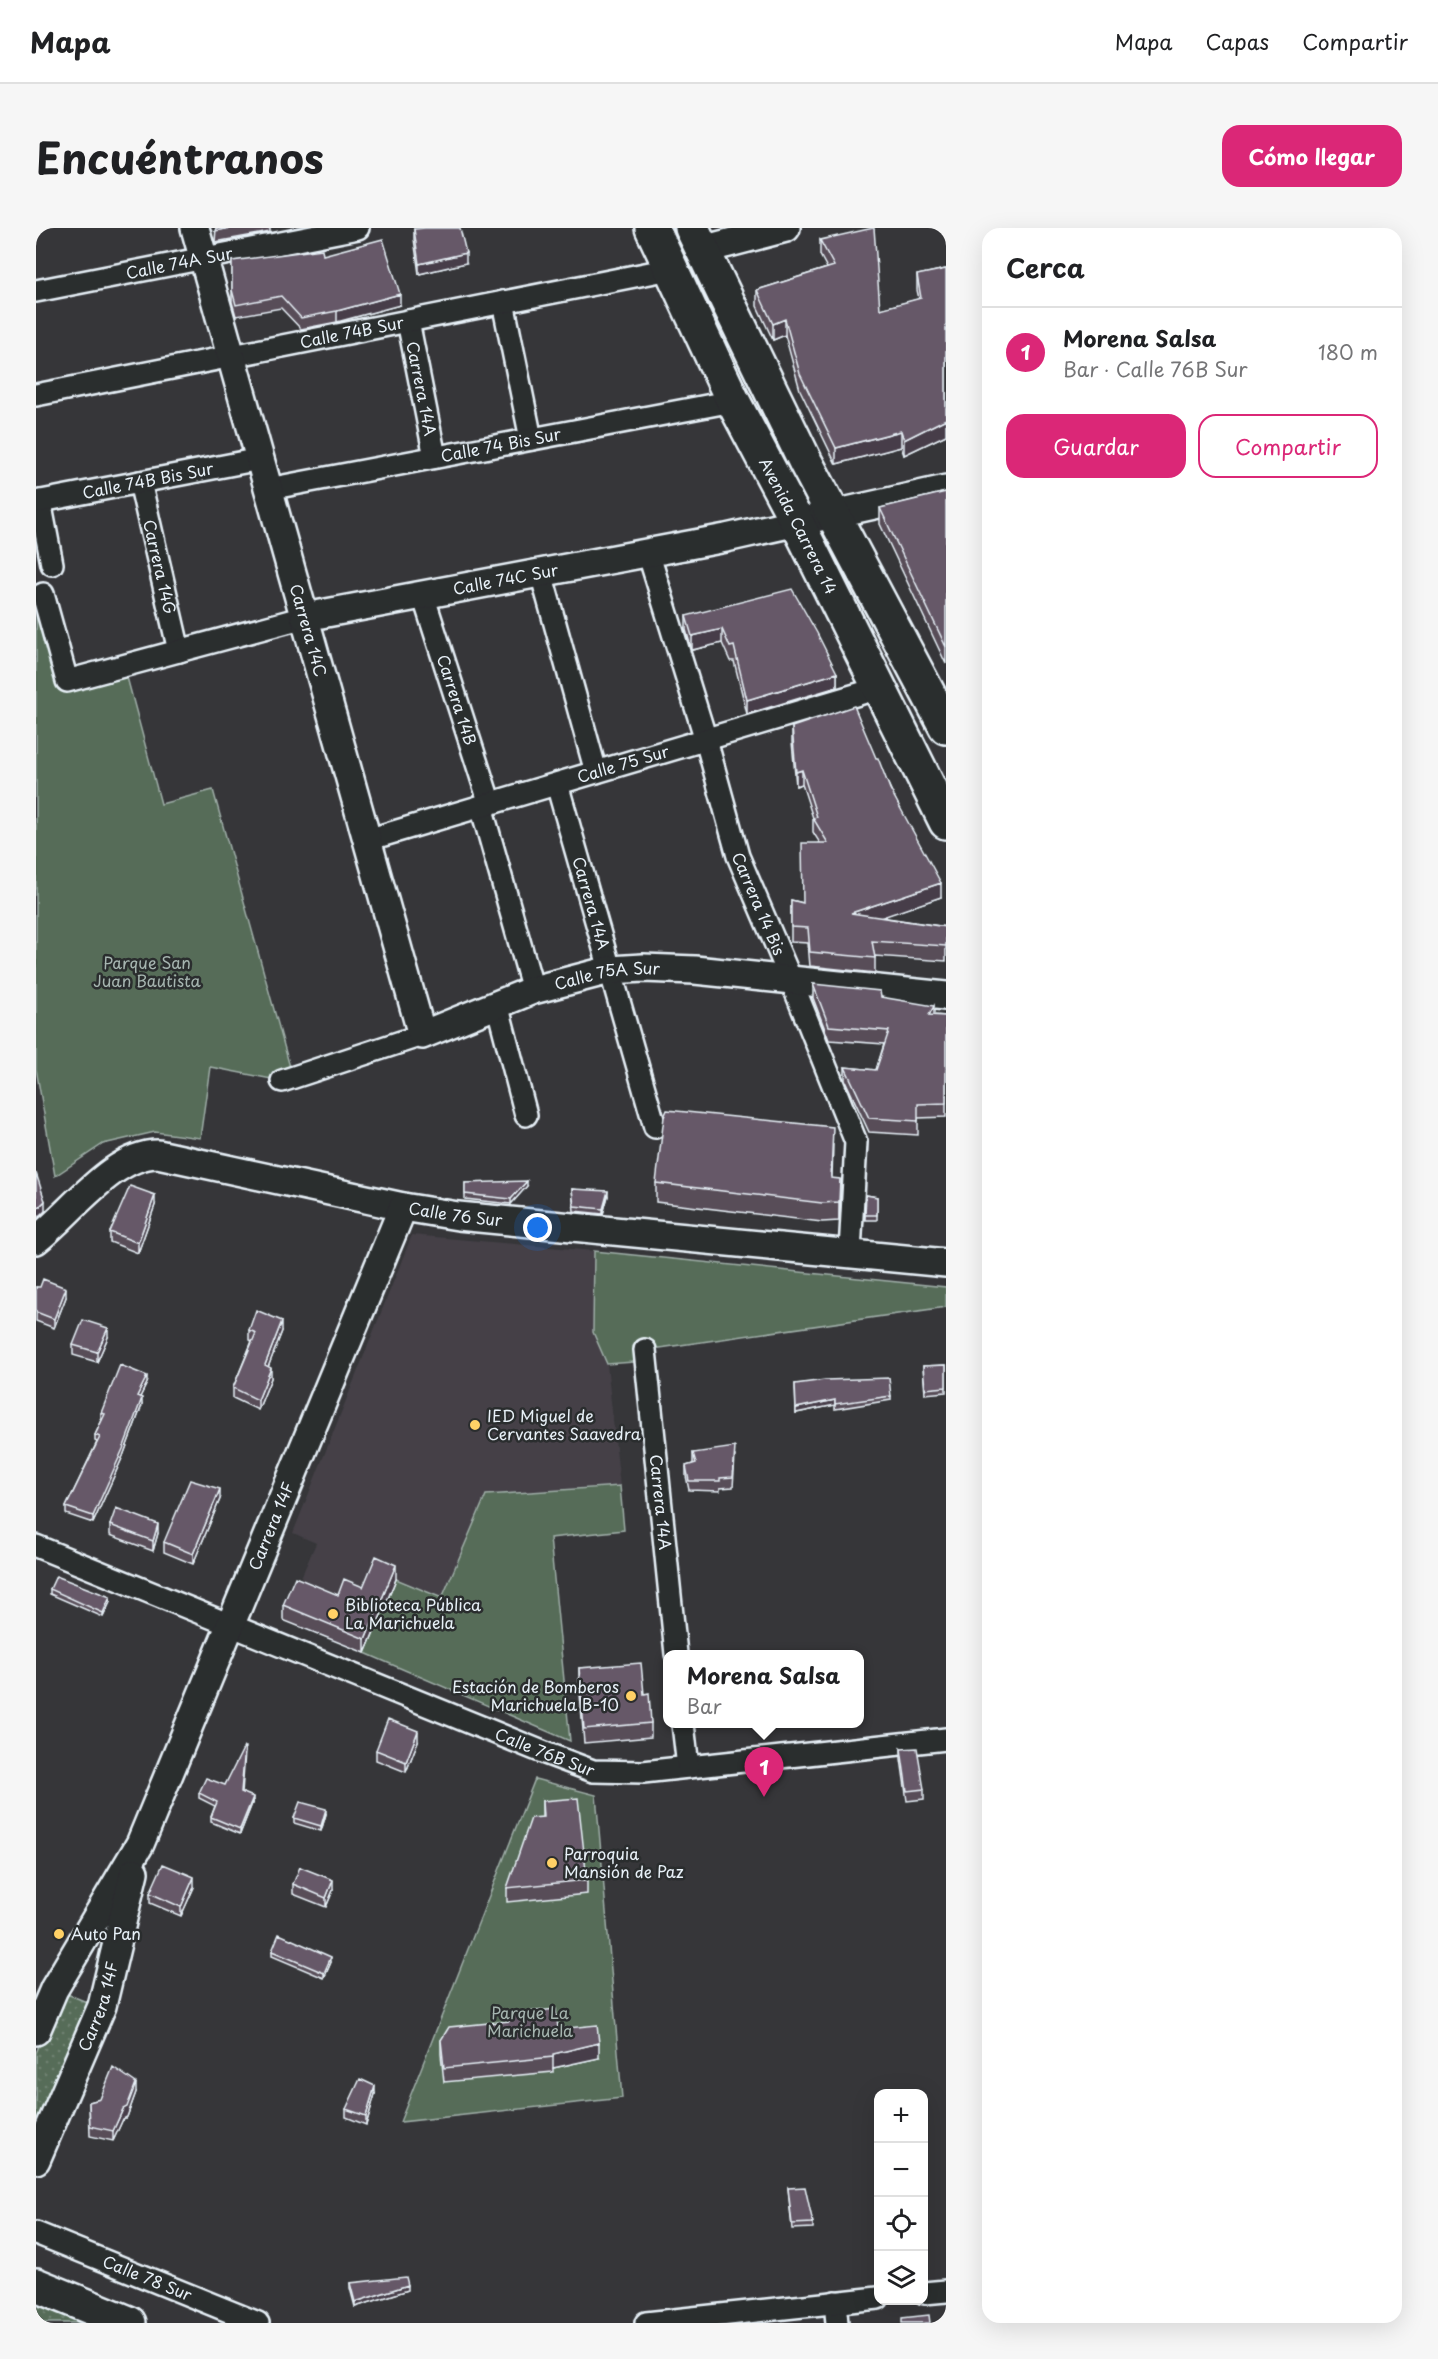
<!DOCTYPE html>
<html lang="es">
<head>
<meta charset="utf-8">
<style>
  body { margin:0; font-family:"Playpen Sans",sans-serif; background:#f6f6f6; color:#202124 }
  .controls { position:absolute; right:18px; bottom:18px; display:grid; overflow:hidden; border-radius:12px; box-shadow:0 6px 24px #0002 }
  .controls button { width:54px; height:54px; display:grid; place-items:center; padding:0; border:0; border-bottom:2px solid #e0e0e0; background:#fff; color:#202124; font:30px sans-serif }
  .you { position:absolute; left:502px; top:1000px; width:21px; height:21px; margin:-15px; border:4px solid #fff; border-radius:50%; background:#1a73e8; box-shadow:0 0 0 9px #1a73e833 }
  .badge { display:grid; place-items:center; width:39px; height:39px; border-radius:50%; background:#db2777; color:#fff; font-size:20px; font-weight:700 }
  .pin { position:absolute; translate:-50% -50px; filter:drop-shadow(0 2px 3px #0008) }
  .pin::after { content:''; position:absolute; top:32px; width:21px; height:18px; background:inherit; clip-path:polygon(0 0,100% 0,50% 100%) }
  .popup { position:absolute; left:627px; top:1422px; width:201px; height:78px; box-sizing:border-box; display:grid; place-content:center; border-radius:12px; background:#fff; filter:drop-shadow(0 2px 4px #0005); font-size:20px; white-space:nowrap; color:#757577 }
  .popup b { font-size:22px; color:#202124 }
  .popup::after { content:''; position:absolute; left:50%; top:100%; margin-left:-12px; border:12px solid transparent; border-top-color:#fff }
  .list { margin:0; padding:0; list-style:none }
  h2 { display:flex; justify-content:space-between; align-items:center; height:78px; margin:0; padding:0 24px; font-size:26px }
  h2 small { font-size:20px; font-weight:400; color:#757577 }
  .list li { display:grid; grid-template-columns:39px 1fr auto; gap:18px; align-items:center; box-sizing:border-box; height:90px; padding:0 24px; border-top:2px solid #e0e0e0 }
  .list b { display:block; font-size:22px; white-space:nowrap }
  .list p { margin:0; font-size:20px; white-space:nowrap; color:#757577 }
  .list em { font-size:20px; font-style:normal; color:#757577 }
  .actions { display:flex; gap:12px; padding:18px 24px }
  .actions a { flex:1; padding:14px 0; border:2px solid #db2777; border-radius:18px; text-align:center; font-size:21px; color:#db2777 }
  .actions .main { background:#db2777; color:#fff }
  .icon { flex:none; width:33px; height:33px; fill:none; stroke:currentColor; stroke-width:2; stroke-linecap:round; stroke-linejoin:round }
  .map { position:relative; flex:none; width:910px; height:2095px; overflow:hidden; border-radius:18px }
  header { display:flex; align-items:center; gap:36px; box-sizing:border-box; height:84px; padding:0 30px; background:#fff; border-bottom:2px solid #e0e0e0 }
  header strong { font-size:28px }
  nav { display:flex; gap:33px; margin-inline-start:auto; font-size:21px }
  .intro { display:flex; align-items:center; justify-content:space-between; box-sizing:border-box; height:144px; padding:0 36px }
  h1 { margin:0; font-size:42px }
  .button { padding:15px 27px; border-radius:18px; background:#db2777; color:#fff; font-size:21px; font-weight:700 }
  main { display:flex; gap:36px; padding:0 36px }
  aside { flex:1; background:#fff; border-radius:18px; box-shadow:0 6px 24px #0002 }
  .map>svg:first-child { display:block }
  .built { fill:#444047 }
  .grass { fill:url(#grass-dots); stroke:#9faea8; stroke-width:1.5 }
  .park { fill:#566c58; stroke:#9faea8; stroke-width:1.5 }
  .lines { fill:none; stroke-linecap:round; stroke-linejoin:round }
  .minor-casing { stroke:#e8f1f8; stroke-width:26 }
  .tertiary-casing { stroke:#e8f1f8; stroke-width:32 }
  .primary-casing { stroke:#e8f1f8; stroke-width:38 }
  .trunk-casing { stroke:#e8f1f8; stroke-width:38 }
  .minor { stroke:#2a2d2e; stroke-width:21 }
  .tertiary { stroke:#2a2d2e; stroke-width:27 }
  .primary { stroke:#2a2d2e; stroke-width:33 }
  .trunk { stroke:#2a2d2e; stroke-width:33 }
  .wall { fill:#584d59; stroke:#e8f1f8; stroke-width:1.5 }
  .shaded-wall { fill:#473e48; stroke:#e8f1f8; stroke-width:1.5 }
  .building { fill:#665967; stroke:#e8f1f8; stroke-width:1.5 }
  .poi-dot { fill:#ffd166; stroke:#2a2d2e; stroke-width:2 }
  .labels { text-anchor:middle; stroke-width:5; stroke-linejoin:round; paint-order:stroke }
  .street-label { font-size:16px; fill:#e8f1f8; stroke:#2a2d2e }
  .park-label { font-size:16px; fill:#a6b5b0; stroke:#2a2d2e }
  .poi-label { font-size:16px; fill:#e8f1f8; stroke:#2a2d2e; text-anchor:start }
</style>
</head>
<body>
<header>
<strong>Mapa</strong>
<nav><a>Mapa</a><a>Capas</a><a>Compartir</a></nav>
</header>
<div class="intro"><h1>Encuéntranos</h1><a class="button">Cómo llegar</a></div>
<main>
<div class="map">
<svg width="910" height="2095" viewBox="0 0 910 2095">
  <defs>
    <pattern id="grass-dots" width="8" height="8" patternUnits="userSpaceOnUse" patternTransform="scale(1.5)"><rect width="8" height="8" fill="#566c58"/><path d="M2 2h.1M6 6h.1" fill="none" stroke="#6e8171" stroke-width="1.8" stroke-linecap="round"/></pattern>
  </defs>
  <rect width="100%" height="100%" fill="#363639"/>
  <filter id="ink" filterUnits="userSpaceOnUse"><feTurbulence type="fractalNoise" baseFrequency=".0167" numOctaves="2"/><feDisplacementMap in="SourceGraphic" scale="12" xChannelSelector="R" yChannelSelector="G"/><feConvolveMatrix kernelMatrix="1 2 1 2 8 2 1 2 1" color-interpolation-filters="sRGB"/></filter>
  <g filter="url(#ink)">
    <path class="built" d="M376 1007 558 1023 557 1104 571 1136 584 1258 450 1267 406 1370 340 1343 327 1373 302 1381 259 1363 280 1315 257 1305Z"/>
    <path class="grass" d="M26 1764 58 1777 0 1914V1825Z
      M0 2074 53 2095H0Z"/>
    <path class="park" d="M0 367 31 453 88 438 125 576 177 562 257 850 246 853 174 839 164 910 119 904 67 916 19 948 0 841Z
      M558 1023 910 1059V1079L610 1122 611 1133 571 1136 557 1104Z
      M584 1258 588 1302 514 1310 534 1513 329 1425 360 1351 406 1370 450 1267Z
      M499 1551 560 1567 586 1870 364 1894Z"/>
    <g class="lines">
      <defs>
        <g id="minor">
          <path id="s1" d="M0 63 322 0"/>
          <path d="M467 74 495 211"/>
          <path id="s2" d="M372 93 399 229"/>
          <path id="s3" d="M0 167 634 41"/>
          <path id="s4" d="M104 254 143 423"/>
          <path id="s5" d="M232 261 697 173"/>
          <path d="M4 273 16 336"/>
          <path id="s6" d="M0 274 224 231"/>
          <path id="s7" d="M612 324 670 512 702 628 755 752 820 914 814 1024"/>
          <path d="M505 345 560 544"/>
          <path d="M7 366 31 453 269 389"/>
          <path id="s8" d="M387 367 454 576"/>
          <path id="s9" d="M521 556 619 899"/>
          <path d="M445 578 497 762"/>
          <path id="s10" d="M331 612 843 460"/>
          <path d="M461 776 490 887"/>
          <path d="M246 853 386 807"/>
          <path id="s11" d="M609 1122 640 1426"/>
          <path id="s12" d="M0 1318 509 1525 557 1543 607 1544 910 1511"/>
          <path d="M647 1496 652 1539"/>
          <path id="s13" d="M0 2005 222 2095"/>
          <path d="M888 2065 910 2063"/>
          <path d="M799 2074 801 2095"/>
          <path d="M610 2095 842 2070"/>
        </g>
        <g id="tertiary">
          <path id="s14" d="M159 0 386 807 497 762 574 742 607 740 659 742 910 768"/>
          <path d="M666 22 750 0"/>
          <path id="s15" d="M269 389 690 310 910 261"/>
          <path id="s16" d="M0 1012C35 985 77 926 122 926L367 979 422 988 910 1035"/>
          <path id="s17" d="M0 1803 18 1761 104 1616 367 979"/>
          <path id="s18" d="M0 1932 66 1778 98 1644"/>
        </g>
        <g id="primary">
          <path id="s19" d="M616 0 697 173 761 294 910 594"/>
          <path d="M656 0 770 235 910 499"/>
        </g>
        <path id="trunk" d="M0 2057 93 2095"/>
      </defs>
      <use href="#minor" class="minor-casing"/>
      <use href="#tertiary" class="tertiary-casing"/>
      <use href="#primary" class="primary-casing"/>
      <use href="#trunk" class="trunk-casing"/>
      <use href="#minor" class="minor"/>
      <use href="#tertiary" class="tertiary"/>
      <use href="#primary" class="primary"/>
      <use href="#trunk" class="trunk"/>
    </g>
    <path class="wall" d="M180 0H234V4L179 14Z
      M378 1 430 35 383 46 378 11Z
      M784 12 844 81 883 71 881 62V47L910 41V207L868 227 865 219 800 236 764 162 749 107 737 112 721 78V62L791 40 784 27Z
      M287 27 364 77 301 94 265 101 245 80 200 88 196 74V33Z
      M910 264V436L844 296V280Z
      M650 388 801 445V459L711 486 698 433H694L686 415 656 422 650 402Z
      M756 499 840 530 905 669 845 689 910 699V733L839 728V745L774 738 772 715 755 714V672L767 675 784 615 777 604V590L766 556 760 558 756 514Z
      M777 756 845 769 898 787 910 788V889L882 890V907L833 904 809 852V839L840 842 848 816 793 812 777 770Z
      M797 917 796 950 804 970 803 993 786 994 620 974V955Z
      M429 955 491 958 475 976 429 971Z
      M536 961 572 968 567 986 538 983Z
      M830 967 841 969V992H829Z
      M119 977 102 1025 74 1014V1004Z
      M0 1059 30 1069 18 1100 0 1093Z
      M213 1102 246 1103 232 1139 235 1150 222 1182 197 1170V1160L216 1113 213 1112Z
      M72 1109 61 1134 37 1127V1117Z
      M910 1137V1164L889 1166 887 1138Z
      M111 1155 104 1169 106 1177 87 1228 57 1295 30 1286V1279L61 1214 59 1213V1207L66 1192 65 1191V1185Z
      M759 1156 855 1168V1172L799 1181V1177L760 1185Z
      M657 1225 699 1228 697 1259 684 1260V1263L653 1262 650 1248V1238L657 1236Z
      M184 1271 157 1336 128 1324V1314Z
      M74 1297 122 1305 117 1323 74 1307Z
      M360 1351 329 1425 247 1392V1377L302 1367 327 1359Z
      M14 1361 74 1374 67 1389 14 1366Z
      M543 1440 608 1466 615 1495V1509L548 1515 543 1454Z
      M382 1513 370 1544 340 1532V1522Z
      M865 1521 888 1561V1571L871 1573 865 1531Z
      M209 1524 206 1565 217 1573 204 1606 175 1594V1589L179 1578 163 1570V1565L189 1557Z
      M506 1573 551 1652V1666L471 1674V1660L506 1589Z
      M290 1586 285 1603 258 1595V1590Z
      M257 1656 297 1662 290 1679 257 1666Z
      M158 1659 145 1688 114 1675V1665Z
      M236 1723 295 1734 288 1750 236 1728Z
      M522 1801 563 1830 517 1840V1844L408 1854 405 1826V1812Z
      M100 1864 91 1889 87 1891 77 1913 54 1908 53 1874 64 1871Z
      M339 1866 330 1897 310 1889V1881Z
      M752 1960 777 1995V2000L756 2001Z
      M314 2055 372 2062 319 2079 314 2060Z"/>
    <path class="shaded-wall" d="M430 25V35L383 46V36Z
      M364 66V77L301 94V83Z
      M749 91V107L737 112V96Z
      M910 191V207L868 227V212Z
      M865 203V219L800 236V220Z
      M686 401V415L656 422V408Z
      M801 445V459L711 486V472Z
      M766 542V556L760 558V544Z
      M905 655V669L815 700V685Z
      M898 778V792L893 787Z
      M804 951V970L803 993V974Z
      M491 953V958L475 976V971Z
      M572 963V968L567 986V981Z
      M119 967V977L102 1025V1015Z
      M9 973V983L0 992V982Z
      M30 1060V1069L18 1100V1091Z
      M246 1093V1103L229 1147V1137Z
      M72 1100V1109L61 1134V1124Z
      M235 1140V1150L222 1182V1172Z
      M111 1148V1155L101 1175V1168Z
      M106 1170V1177L87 1228 57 1295V1288Z
      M799 1172V1177L760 1185V1180Z
      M184 1261V1271L157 1336V1326Z
      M122 1296V1305L117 1323V1313Z
      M360 1337V1351L329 1425V1411Z
      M74 1369V1374L67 1389V1385Z
      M382 1503V1513L370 1544V1534Z
      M217 1569V1573L204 1606V1601Z
      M290 1581V1586L285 1603V1598Z
      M158 1649V1659L145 1688V1679Z
      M297 1652V1662L290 1679V1670Z
      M295 1729V1734L288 1750V1745Z
      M563 1815V1830L517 1840V1826Z
      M100 1855V1864L91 1889 87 1891 77 1913V1903L87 1881Z
      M339 1858V1866L330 1897V1888Z
      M372 2057V2062L319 2079V2074Z"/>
    <path class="building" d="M180 0H195L179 3Z
      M389 0H424L430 25 383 36 378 1Z
      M837 0H838L844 81 885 70 881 47 910 41V191L868 212 865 203 800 220 764 146 749 91 737 96 721 62 798 38 784 12Z
      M347 11 364 66 301 83 265 90 245 68 200 77 196 62V33L286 21 287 27Z
      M910 264V419L844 280Z
      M756 361 781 405 801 445 711 472 698 418 694 419 686 401 656 408 650 388Z
      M818 478 840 530H842L854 561 905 655 815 685 910 699V718L836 713 839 730 774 724 772 700 755 699V672L767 675 766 615H792L777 590 781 589 766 542 760 544 756 499Z
      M777 756 844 763 845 769 898 778 893 787 910 788V875L882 876V893L833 890 809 839 840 842 853 803 793 798Z
      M631 882 797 899 795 950 804 951 803 974 786 975 620 955 628 889Z
      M0 945 9 973 0 982Z
      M491 953 475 971 429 966V955Z
      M94 958 119 967 102 1015 74 1004Z
      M536 961 572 963 567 981 538 978Z
      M830 967 841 969V987H829Z
      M7 1051 30 1060 18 1091 0 1084V1059H4Z
      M220 1082 246 1093 229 1137 235 1140 222 1172 197 1160 220 1105 213 1102Z
      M47 1092 72 1100 61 1124 37 1117Z
      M84 1137 111 1148 101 1168 106 1170 87 1221 57 1288 30 1279 64 1209 59 1207 69 1186 65 1185Z
      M910 1137V1159L889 1161 887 1138Z
      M853 1150 855 1168 799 1176V1172L760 1180 759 1156 789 1152Z
      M699 1219 697 1249 684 1250V1253H653L650 1238 660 1235 657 1225Z
      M154 1252 184 1261 157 1326 128 1314Z
      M80 1280 122 1296 117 1313 74 1297Z
      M340 1328 360 1337 329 1411 247 1377 259 1349 302 1367 308 1351 327 1359Z
      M20 1348 74 1369 67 1385 14 1361Z
      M605 1435 608 1466 613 1465 615 1495 548 1501 543 1440Z
      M352 1491 382 1503 370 1534 340 1522Z
      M208 1519H209L205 1564 217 1569 204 1601 175 1589 181 1574 163 1565 170 1550 189 1557Z
      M881 1520 888 1561 871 1563 865 1521Z
      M542 1570 551 1652 471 1660 495 1590 507 1589 506 1573Z
      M264 1574 290 1581 285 1598 258 1590Z
      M127 1636 158 1649 145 1679 114 1665Z
      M264 1639 297 1652 290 1670 257 1656Z
      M243 1706 295 1729 288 1745 236 1723Z
      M520 1781 522 1801 561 1797 563 1815 517 1826V1829L408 1840 405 1812 413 1799 473 1793 472 1786Z
      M77 1839 100 1855 91 1879 87 1881 77 1903 54 1898 53 1874 64 1871Z
      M324 1851 339 1858 330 1888 310 1881Z
      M769 1959 777 1995 756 1996 752 1960Z
      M370 2049 372 2057 319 2074 314 2055Z
      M893 2087 894 2095H866V2090Z"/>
  </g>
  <g class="poi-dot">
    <circle cx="439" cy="1197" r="6"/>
    <circle cx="297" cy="1386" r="6"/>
    <circle cx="595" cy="1468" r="6"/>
    <circle cx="516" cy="1635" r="6"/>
    <circle cx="23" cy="1706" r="6"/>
  </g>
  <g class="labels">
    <g class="street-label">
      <text dy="6" stroke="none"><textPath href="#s1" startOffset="146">Calle 74A Sur</textPath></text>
      <text dy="6" stroke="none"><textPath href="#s3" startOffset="322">Calle 74B Sur</textPath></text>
      <text dy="6" stroke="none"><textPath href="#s2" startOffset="69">Carrera 14A</textPath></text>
      <text dy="6" stroke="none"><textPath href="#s5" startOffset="237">Calle 74 Bis Sur</textPath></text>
      <text dy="6" stroke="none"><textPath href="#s6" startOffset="114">Calle 74B Bis Sur</textPath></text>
      <text dy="6" stroke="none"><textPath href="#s19" startOffset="332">Avenida Carrera 14</textPath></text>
      <text dy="6" stroke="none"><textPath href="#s4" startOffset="87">Carrera 14G</textPath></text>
      <text dy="6" stroke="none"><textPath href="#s15" startOffset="204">Calle 74C Sur</textPath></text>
      <text dy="6" stroke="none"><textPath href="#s14" startOffset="418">Carrera 14C</textPath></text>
      <text dy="6" stroke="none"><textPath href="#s8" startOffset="110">Carrera 14B</textPath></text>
      <text dy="6" stroke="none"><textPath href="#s10" startOffset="267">Calle 75 Sur</textPath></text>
      <text dy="6" stroke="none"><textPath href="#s9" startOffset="124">Carrera 14A</textPath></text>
      <text dy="6" stroke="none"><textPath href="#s7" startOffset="369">Carrera 14 Bis</textPath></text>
      <text dy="6" stroke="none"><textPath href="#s14" startOffset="1034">Calle 75A Sur</textPath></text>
      <text dy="6" stroke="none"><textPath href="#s16" startOffset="456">Calle 76 Sur</textPath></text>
      <text dy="6" stroke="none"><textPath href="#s11" startOffset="153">Carrera 14A</textPath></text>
      <text dy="6" stroke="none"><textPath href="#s17" startOffset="558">Carrera 14F</textPath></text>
      <text dy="6" stroke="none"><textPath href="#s12" startOffset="549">Calle 76B Sur</textPath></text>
      <text dy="6" stroke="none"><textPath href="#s18" startOffset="166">Carrera 14F</textPath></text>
      <text dy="6" stroke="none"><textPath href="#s13" startOffset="120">Calle 78 Sur</textPath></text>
    </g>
    <g class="park-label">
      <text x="111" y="741">Parque San<tspan x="111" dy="18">Juan Bautista</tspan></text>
      <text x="494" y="1791">Parque La<tspan x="494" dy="18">Marichuela</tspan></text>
    </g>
    <g class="poi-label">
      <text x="451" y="1194">IED Miguel de<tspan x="451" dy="18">Cervantes Saavedra</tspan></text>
      <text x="309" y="1383">Biblioteca Pública<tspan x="309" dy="18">La Marichuela</tspan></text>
      <text x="583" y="1465" text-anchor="end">Estación de Bomberos<tspan x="583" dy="18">Marichuela B-10</tspan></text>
      <text x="528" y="1632">Parroquia<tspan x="528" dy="18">Mansión de Paz</tspan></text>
      <text x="35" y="1712">Auto Pan</text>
    </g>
  </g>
</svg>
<div class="controls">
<button>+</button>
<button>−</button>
<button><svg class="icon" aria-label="locate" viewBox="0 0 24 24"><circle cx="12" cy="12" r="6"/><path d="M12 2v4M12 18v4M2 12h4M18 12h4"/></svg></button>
<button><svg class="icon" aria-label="layers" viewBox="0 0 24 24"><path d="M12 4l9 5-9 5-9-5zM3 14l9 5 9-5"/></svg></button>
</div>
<div class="you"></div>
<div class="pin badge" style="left:728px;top:1569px">1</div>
<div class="popup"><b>Morena Salsa</b>Bar</div>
</div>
<aside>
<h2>Cerca<small></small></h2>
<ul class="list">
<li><span class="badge">1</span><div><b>Morena Salsa</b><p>Bar · Calle 76B Sur</p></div><em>180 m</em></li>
</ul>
<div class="actions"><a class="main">Guardar</a><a>Compartir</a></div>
</aside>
</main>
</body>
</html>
